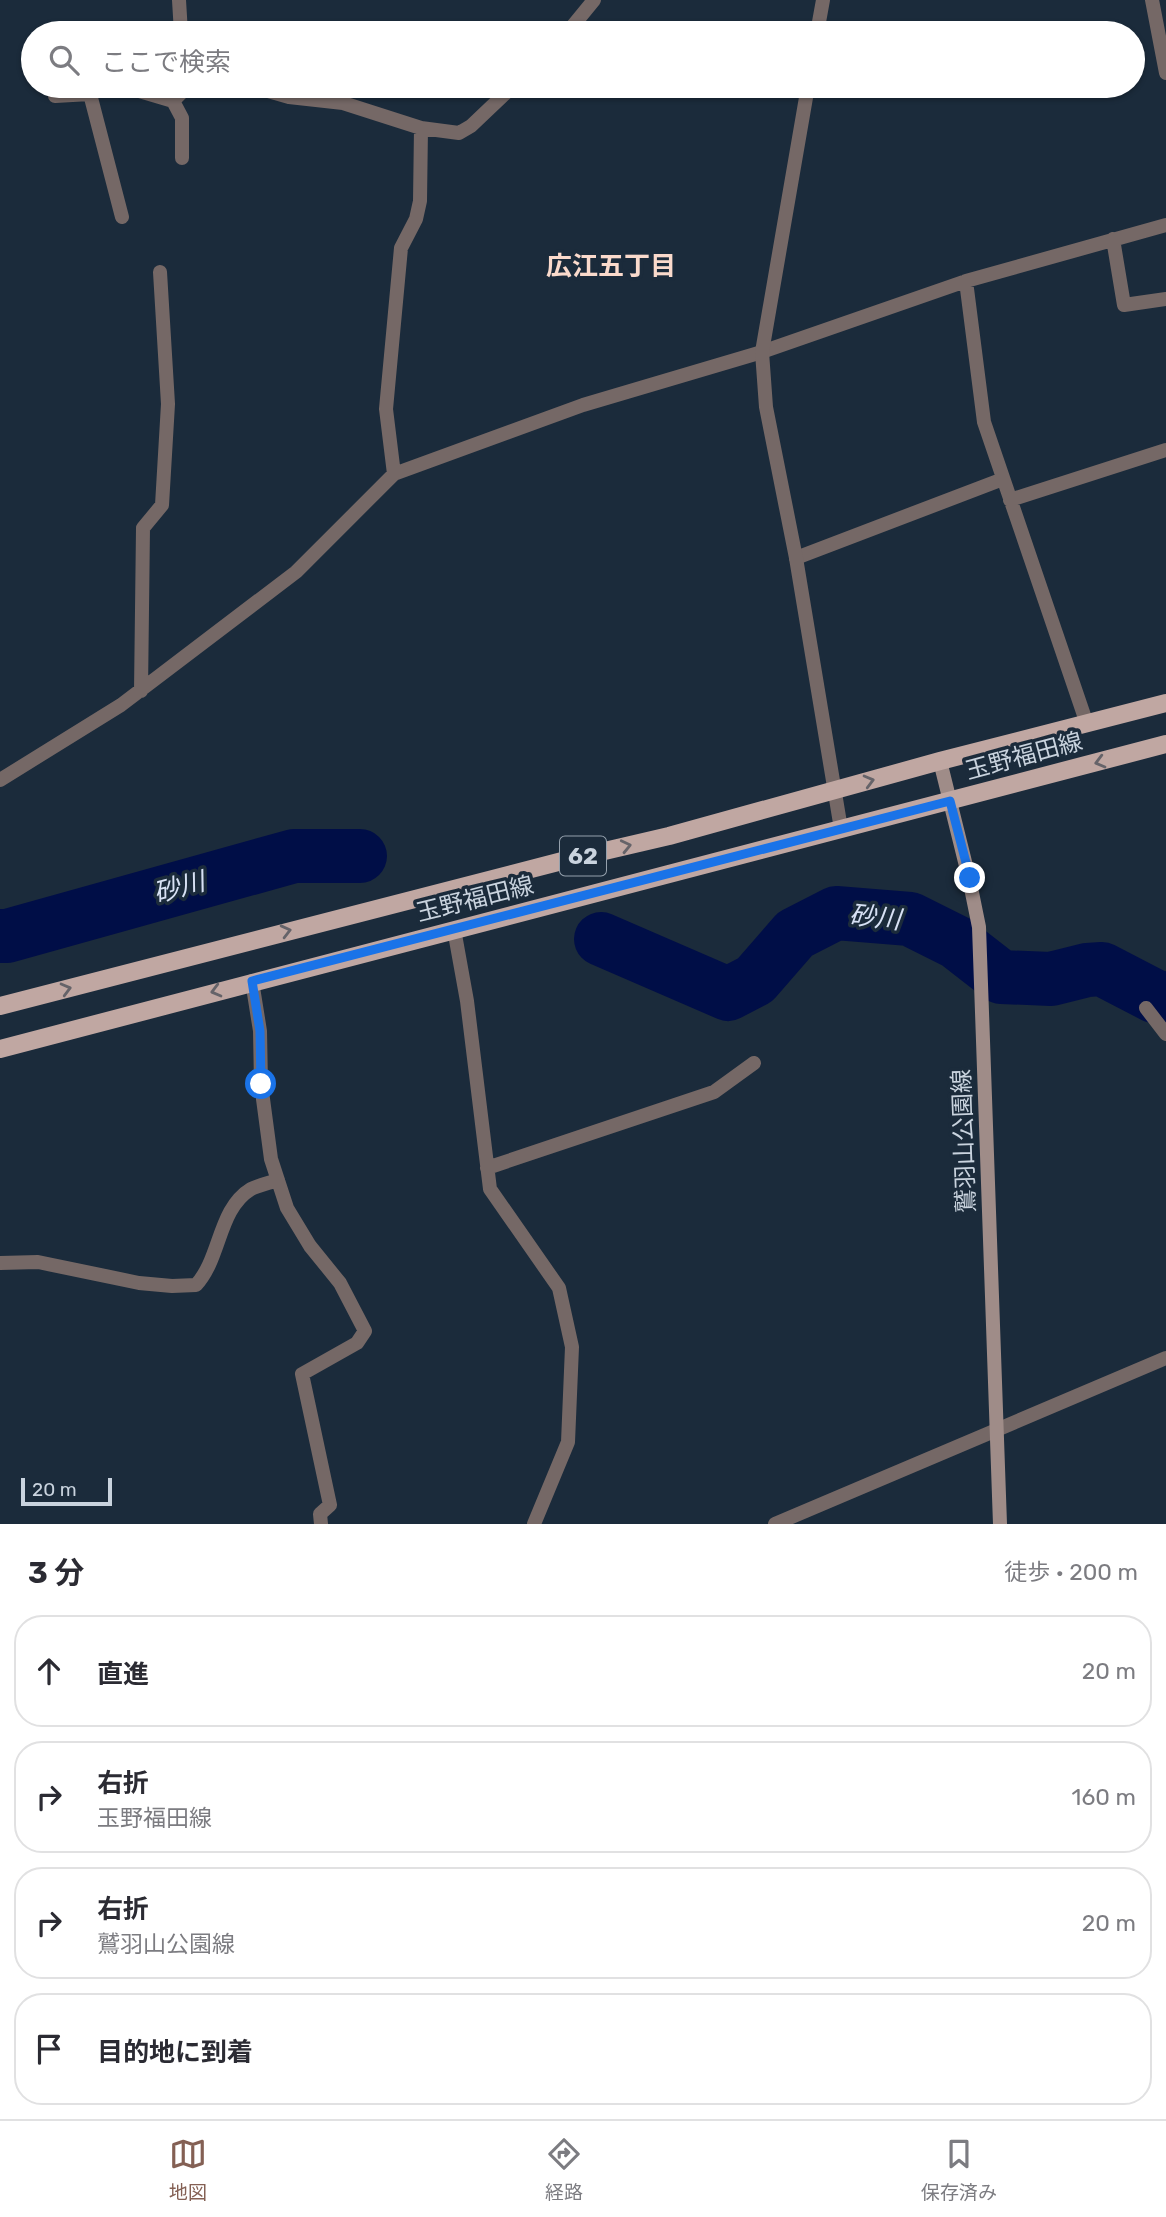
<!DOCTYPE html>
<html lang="ja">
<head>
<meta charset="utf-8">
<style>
  body { margin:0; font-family:Rubik,"Noto Sans JP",sans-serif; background:#f2f2f3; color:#2b2b33 }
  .scale { position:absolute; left:21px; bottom:18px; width:91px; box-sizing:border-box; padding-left:7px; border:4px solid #c9d3de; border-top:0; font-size:19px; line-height:24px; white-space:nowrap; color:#c9d3de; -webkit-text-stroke:5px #1b2b3b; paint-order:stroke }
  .stop { position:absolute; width:21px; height:21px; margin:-16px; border:5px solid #1a73e8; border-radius:50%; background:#fff }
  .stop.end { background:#1a73e8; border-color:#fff; box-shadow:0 2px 7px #0008 }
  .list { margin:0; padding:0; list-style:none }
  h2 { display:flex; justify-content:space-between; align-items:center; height:91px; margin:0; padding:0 28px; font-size:30px }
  h2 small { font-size:23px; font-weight:400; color:#7c7c81 }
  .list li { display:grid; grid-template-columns:46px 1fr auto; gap:21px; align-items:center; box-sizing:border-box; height:112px; margin:0 14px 14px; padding:0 14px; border:2px solid #e1e1e2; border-radius:28px }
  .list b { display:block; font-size:26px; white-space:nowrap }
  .list p { margin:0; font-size:23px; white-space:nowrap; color:#7c7c81 }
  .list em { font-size:23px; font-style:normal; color:#7c7c81 }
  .icon { flex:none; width:38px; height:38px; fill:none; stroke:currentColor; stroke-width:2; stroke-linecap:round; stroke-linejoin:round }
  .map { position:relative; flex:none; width:1166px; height:1524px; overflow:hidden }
  .search { position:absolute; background:#fff; box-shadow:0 2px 5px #0004; left:21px; right:21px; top:21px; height:77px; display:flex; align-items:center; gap:18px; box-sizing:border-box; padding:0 24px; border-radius:38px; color:#7c7c81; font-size:26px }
  .sheet { height:595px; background:#fff }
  nav { display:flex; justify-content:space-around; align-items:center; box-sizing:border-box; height:98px; border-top:2px solid #e1e1e2; background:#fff; font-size:19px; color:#7c7c81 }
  nav a { display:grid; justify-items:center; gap:4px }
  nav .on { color:#846054 }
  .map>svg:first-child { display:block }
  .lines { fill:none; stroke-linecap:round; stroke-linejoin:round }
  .river { stroke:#000e47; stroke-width:54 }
  .minor { stroke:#756866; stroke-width:14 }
  .tertiary { stroke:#756866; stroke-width:14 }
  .secondary { stroke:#9f8c88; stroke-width:14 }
  .primary { stroke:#c0a7a2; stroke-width:18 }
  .oneway { stroke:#656369 }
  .route { stroke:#1a73e8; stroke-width:9 }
  .labels { text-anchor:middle; stroke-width:7; stroke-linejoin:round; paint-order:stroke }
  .shield { fill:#1b2b3b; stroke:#95a1ad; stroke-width:2 }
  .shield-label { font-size:23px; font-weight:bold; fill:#c9d3de }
  .street-label { font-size:24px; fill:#c9d3de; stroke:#1b2b3b }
  .neighbourhood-label { font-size:26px; font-weight:bold; fill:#fadacc; stroke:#1b2b3b }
  .water-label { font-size:26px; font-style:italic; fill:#d8e2f5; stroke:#1b2b3b }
</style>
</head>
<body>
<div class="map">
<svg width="1166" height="1524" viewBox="0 0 1166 1524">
  <rect width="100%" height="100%" fill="#1b2b3b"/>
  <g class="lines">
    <path class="river" d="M0 936H7L294 856H360
      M601 939 728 994 755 980 795 934 836 913 910 919 956 942 1001 977 1051 979 1087 970 1102 969 1154 996 1166 999"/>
    <path class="minor" d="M179 0 181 33
      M1152 0 1166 73
      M567 33 594 0
      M251 86 289 97 343 103 421 128 459 133 471 126 513 86
      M90 94 122 217
      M55 96 90 94 101 88 136 90 173 101 182 118V158
      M173 101 188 86
      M1113 239 1124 305 1166 299
      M966 281 984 422 1087 724
      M394 474 386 409 401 248 416 219 420 201 421 128
      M1010 500 1166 450
      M796 558 1003 479
      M141 691 143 528 162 505 168 404 160 272
      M0 780 121 705 296 572 394 474 583 405 762 352 966 281 1166 225
      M454 929 467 1001 490 1189 559 1288 572 1347 568 1442 534 1524
      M252 981 260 1031 261 1084 271 1159 287 1208 310 1246 340 1283 365 1331 357 1343 302 1374 330 1505 320 1514 321 1524
      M1146 1008 1166 1034
      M487 1168 714 1092 754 1063
      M0 1263 38 1262 139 1283 172 1286 196 1285C221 1258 218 1209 251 1189 259 1185 269 1183 278 1180
      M775 1524 1166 1358"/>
    <path class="tertiary" d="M817 33 823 0
      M808 86 762 352 766 407 796 558 841 829"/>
    <path class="secondary" d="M940 761 969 878 979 927 1000 1524"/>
    <path class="primary" d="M0 1006 566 860 669 836 940 761 1166 703
      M0 1049 1166 744"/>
  </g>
  <defs><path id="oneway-chevron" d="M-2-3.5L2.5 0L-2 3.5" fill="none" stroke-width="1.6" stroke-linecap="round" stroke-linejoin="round" transform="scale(1.75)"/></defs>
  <g class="oneway">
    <use href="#oneway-chevron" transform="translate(1100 762) rotate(165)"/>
    <use href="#oneway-chevron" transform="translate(869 781) rotate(-15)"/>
    <use href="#oneway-chevron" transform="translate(626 846) rotate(-13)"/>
    <use href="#oneway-chevron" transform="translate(286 931) rotate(-14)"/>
    <use href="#oneway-chevron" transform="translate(66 989) rotate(-15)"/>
    <use href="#oneway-chevron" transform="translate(216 991) rotate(165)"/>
  </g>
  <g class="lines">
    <path class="route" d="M261 1084 260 1031 252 981 950 801 970 878"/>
  </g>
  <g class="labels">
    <rect class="shield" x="560" y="836.5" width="46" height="39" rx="5"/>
    <g class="shield-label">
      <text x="583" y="864">62</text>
    </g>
    <g class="street-label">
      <text transform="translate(1024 756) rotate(-15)" y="8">玉野福田線</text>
      <text transform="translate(475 899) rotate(-14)" y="8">玉野福田線</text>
      <text transform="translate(964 1141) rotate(-92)" y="8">鷲羽山公園線</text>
    </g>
    <g class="neighbourhood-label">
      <text x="611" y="275">広江五丁目</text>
    </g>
    <g class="water-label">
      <text transform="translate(179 887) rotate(-15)" y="9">砂川</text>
      <text transform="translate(875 917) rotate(6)" y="9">砂川</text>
    </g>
  </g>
</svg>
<div class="scale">20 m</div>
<div class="stop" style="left:261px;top:1084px"></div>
<div class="stop end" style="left:970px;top:878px"></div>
<div class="search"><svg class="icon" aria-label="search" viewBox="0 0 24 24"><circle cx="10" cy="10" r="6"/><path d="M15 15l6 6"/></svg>ここで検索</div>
</div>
<section class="sheet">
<h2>3 分<small>徒歩 · 200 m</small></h2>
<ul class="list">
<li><svg class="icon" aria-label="ahead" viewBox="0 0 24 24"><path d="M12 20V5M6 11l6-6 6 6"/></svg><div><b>直進</b></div><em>20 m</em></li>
<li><svg class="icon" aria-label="right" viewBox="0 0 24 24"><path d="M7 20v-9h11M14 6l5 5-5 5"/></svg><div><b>右折</b><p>玉野福田線</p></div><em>160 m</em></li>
<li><svg class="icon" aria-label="right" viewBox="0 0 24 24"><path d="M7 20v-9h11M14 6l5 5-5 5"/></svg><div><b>右折</b><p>鷲羽山公園線</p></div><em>20 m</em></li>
<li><svg class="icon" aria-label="arrive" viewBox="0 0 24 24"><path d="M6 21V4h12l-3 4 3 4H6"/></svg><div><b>目的地に到着</b></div></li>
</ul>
</section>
<nav>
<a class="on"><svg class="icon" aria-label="map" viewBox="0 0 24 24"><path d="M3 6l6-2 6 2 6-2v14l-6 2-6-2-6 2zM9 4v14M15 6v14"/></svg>地図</a>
<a><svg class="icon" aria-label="directions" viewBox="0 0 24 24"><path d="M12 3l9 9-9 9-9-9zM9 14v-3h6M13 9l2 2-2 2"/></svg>経路</a>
<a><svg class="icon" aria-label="saved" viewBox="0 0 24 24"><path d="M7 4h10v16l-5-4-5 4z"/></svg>保存済み</a>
</nav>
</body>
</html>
